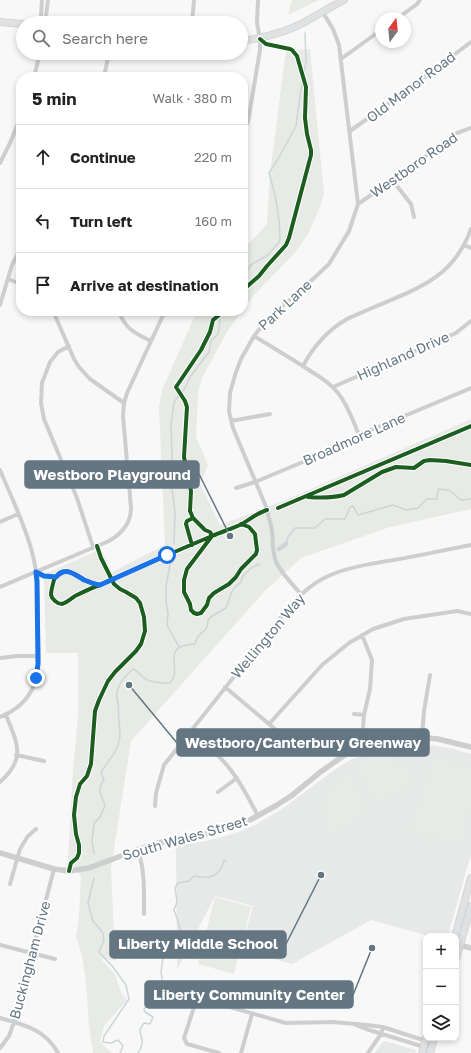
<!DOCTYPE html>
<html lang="en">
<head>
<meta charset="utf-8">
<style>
  body { margin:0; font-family:"Golos Text",sans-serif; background:#f6f6f6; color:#222 }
  .controls { position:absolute; right:12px; bottom:12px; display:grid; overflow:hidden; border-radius:8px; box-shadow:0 2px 6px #0003 }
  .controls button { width:36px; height:36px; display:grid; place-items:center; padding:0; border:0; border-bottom:1px solid #e0e0e0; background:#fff; color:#222; font:20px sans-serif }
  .compass { position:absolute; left:375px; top:12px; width:36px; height:36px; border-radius:50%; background:#fff; box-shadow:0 2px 6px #0003; rotate:15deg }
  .stop { position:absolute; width:12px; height:12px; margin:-9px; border:3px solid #1a73e8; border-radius:50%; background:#fff }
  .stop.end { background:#1a73e8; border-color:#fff; box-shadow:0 1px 4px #0008 }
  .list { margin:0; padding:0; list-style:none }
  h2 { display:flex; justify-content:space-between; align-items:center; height:52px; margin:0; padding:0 16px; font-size:17px }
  h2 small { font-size:13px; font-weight:400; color:#767676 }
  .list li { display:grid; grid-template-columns:26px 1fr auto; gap:12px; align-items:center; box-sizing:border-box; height:64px; padding:0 16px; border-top:1px solid #e0e0e0 }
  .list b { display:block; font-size:15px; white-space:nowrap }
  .list em { font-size:13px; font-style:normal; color:#767676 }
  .icon { flex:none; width:22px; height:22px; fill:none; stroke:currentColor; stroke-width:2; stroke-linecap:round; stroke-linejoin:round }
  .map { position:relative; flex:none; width:471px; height:1053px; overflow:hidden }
  .search { position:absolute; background:#fff; box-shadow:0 2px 6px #0003; left:16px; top:16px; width:232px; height:44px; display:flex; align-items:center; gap:10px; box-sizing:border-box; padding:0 14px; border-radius:22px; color:#767676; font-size:15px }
  .panel { position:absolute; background:#fff; box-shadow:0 2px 6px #0003; left:16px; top:72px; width:232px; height:244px; border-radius:16px }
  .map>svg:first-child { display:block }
  .built { fill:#e7e8e8 }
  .green { fill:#e7eae5 }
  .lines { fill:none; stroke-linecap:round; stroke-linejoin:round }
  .stream { stroke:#cdd5d8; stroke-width:1.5 }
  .canal { stroke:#cdd5d8; stroke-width:4.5 }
  .secondary-casing { stroke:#d4d5d6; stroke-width:8 }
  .minor { stroke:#cdcecf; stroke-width:4 }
  .tertiary { stroke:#cdcecf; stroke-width:5.5 }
  .secondary { stroke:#e0e1e2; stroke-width:6 }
  .cycleway-casing { stroke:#fff; stroke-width:6 }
  .cycleway { stroke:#1b5e20; stroke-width:4 }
  .route { stroke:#1a73e8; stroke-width:5 }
  .labels { text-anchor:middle; stroke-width:4; stroke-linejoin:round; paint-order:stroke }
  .street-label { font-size:14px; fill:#637682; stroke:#fff }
  .leader { fill:none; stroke:#637682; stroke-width:1.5 }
  .callout-dot { fill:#637682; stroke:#fff; stroke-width:1.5 }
  .callout { fill:#637682; stroke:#637682; stroke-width:1.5 }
  .callout-label { font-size:15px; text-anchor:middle; font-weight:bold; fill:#fff }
</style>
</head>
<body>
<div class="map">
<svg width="471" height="1053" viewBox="0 0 471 1053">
  <rect width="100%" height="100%" fill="#f8f8f8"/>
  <path class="built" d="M418 744 430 745 450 748 471 754V854L448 936H429L371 920 292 964 241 950 253 906 215 896 177 970 176 845 195 843 219 838 239 832 255 825 285 807 330 773 350 760 381 749 396 746Z
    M384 1041 416 1050 415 1053H374Z"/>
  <path class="green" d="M292 0H319L288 15Z
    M310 49 324 194 319 209 308 234 294 254 253 296 243 310V250L267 224 270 174 286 50Z
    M197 311H242L227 332 202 378 198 393 196 437 208 465 200 484 220 525 288 499 471 419V509L390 527 301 558 265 591 131 741 111 868 115 960 101 959 115 974 121 992 127 1000 104 1026 100 1042 112 1053H93L89 1026 86 982 82 955 76 937 79 916 81 876 68 859 73 770 78 717V653H46L44 578 45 574 101 549 112 572 165 545 159 406 162 390Z
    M432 756 471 767V806L462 842 459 844 411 831Z
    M374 757C394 757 405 765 414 782L379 802 373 800 354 765C360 760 367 758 374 757Z
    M349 774 368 808 366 814 330 833C317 808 324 787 349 774Z
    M215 897 251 907 234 974 198 964Z"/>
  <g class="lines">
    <path class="stream" d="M243 275 246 272 252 264 268 255 280 241C280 216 276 197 269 173L278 159 296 126 300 96 306 62 305 33
      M174 544 175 513 171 480 172 455 171 426 174 402 185 388 190 377 209 352 211 341 218 334 220 322 218 311
      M286 544 288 537 295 528H315L325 519H345L350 507 353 506 358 515 393 505 406 510 418 508 427 499H437L438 489 449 490 461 500 471 499
      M171 560 166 586V602L168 613 167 625 179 647
      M94 854 92 841 94 823 100 817 105 806C102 796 96 789 104 780L101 773C106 762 117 754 119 741 121 735 120 729 119 722 118 716 119 710 118 704 118 702 117 700 117 698 115 686 125 676 133 669 138 671 139 674 143 677 150 683 161 683 170 683 184 669 158 646 195 644 195 643 197 638 198 637 203 630 208 631 208 620L212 616 226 608 231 594 234 588 241 582 243 576 251 568 259 564
      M94 878 88 903 93 921 103 933 104 940 99 952 113 967 126 985 129 999 104 1036 103 1042 111 1043 118 1040 123 1046 120 1053
      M138 1053C140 1050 142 1047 142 1043 143 1034 136 1033 144 1023L150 1024 153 1017 145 1012 144 1009C149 1004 148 998 148 990L152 987 163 985 161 972 163 958C168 956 174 955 178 951 186 941 178 920 174 910L177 902 175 888 178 883 189 881 194 876C208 879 219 878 224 861L226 860"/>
    <path class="canal" d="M279 549 286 544"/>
    <defs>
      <path id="secondary" d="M0 22 23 24
        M241 41C262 38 284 33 303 23 317 15 331 7 344 0
        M455 936 471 878
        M456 959 471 906
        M422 1053 426 1038
        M430 1053 434 1038"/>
    </defs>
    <use href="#secondary" class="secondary-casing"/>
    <path class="minor" d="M42 0 41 16 43 23
      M398 18 417 4 420 0
      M43 21 46 16 48 0
      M192 23 194 0
      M341 59 381 30
      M34 77 40 53
      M104 77 109 53
      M243 130 248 122 260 50V39L257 23 258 0
      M350 131 395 99 471 42
      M0 163 10 143 21 116
      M393 181 411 204 414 217
      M358 204 402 174 457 133 471 128
      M464 245 471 248
      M8 279 21 284
      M0 305 12 265 21 248
      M53 311 74 359 79 367 90 379 124 403
      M119 311C124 328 136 334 151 341
      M254 336C273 348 293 359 312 372 322 378 331 384 338 393 348 405 353 421 359 435
      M69 346 58 352 50 362 42 383 41 403 44 419 77 498 93 547
      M303 366C313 347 328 330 347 319 355 315 363 312 372 308 416 289 453 279 471 229
      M333 387 456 333 471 321
      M231 421 270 414
      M0 470C11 496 25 525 32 552 39 577 37 603 38 628 38 646 41 667 34 685 28 700 15 711 0 717
      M236 488 255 482 322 454 359 435 471 388
      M0 522 18 514
      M0 587 109 541C121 534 131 523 131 508L123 416 124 403 127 393 165 311
      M301 594C292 584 282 574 276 562 272 551 273 541 272 531 271 523 268 516 267 509L233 428 229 411 230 393 236 372 241 359 254 336 261 327 274 313 299 292 329 264 349 231 358 204 339 45 333 29 322 11
      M362 635 372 660 370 689 364 715 363 728 367 745
      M0 658 17 656H38
      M225 687 287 739 296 743
      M354 714 364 715
      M269 724 322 665 349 643 373 629 404 619 457 611 471 614
      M189 734C197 740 206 745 214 752 234 769 246 793 258 816
      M422 737 424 711 430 675
      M16 755 44 761
      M0 782C27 758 17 743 6 715
      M218 792 237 778
      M155 806 156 793 164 765 290 606C303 592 315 581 333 574 349 567 370 564 387 561 415 557 443 550 471 545
      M138 850C145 871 144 892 144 914
      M10 884 20 849 28 836 36 829
      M427 936 434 935 440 936
      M0 945 55 959
      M0 1018C24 1025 45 1029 58 1053
      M356 1025 366 1029 424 1047 426 1046
      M0 1048 9 1036 14 1022 54 869
      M219 1053 187 1044 184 1038 196 1001 201 999 286 1023 333 1022 367 1025 383 1027 426 1041 429 1045 432 1047
      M241 1053 252 1014
      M368 1053 381 1034 383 1027"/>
    <path class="tertiary" d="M0 853 54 869 69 871 89 868 145 847 173 839 206 834 224 829 250 820 277 805 291 796 319 773 346 754 372 743 393 738 417 737 438 739 471 747
      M456 946 460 945 471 948"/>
    <use href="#secondary" class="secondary"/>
    <defs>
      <path id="cycleway" d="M243 290 259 276 267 266 286 245 289 238 311 155V150L307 134 305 118 306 87 297 56 292 50 290 49 266 44 260 39
        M308 497C320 498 332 498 344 495L382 472 396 467 414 468 424 461 430 460 446 461 471 465
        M278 508 471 426
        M193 518 205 530 210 532 212 536 187 569 184 580V592L190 604 191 610 194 613 197 614 201 613 207 605 209 598 214 593 229 584 236 577 241 569 256 554 257 550 255 534 249 527 241 524
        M192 545 186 524 187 521 193 518 190 511 191 491 184 457 187 407 185 401 176 387 201 350 210 332 213 320 224 311
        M99 585C94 584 90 583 85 580 75 575 62 563 54 580 53 584 51 590 51 595 52 599 57 604 62 604 66 603 71 599 75 596 83 592 91 588 100 585 137 568 174 552 212 536 221 532 231 529 240 525 249 520 257 513 267 510
        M69 871 71 863 77 858 79 853V845L76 834 74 815 76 797 80 784 87 776 91 764 95 711 99 700 108 681 115 672 136 651 141 644 145 631 144 617 140 603 136 598 126 592 120 589 114 584 101 558 97 546"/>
    </defs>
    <use href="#cycleway" class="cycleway-casing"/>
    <use href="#cycleway" class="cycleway"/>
  </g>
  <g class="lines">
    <path class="route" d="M36 678 38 664 37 581 36 572 44 576 56 577C66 566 74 574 84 580 89 582 94 584 100 585L167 555"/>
  </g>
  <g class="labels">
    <g class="street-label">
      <text transform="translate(411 87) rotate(-37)" y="5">Old Manor Road</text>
      <text transform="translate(414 165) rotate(-35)" y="5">Westboro Road</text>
      <text transform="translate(285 305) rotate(-43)" y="5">Park Lane</text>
      <text transform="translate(403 356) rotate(-24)" y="5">Highland Drive</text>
      <text transform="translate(354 439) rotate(-24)" y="5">Broadmore Lane</text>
      <text transform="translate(268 636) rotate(-50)" y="5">Wellington Way</text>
      <text transform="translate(185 838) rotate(-16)" y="5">South Wales Street</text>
      <text transform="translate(30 960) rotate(-75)" y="5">Buckingham Drive</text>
    </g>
  </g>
  <path class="leader" d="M230 536L199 474M129 685L177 743M321 875L286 944M372 948L353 995"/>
  <g class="callout-dot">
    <circle cx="230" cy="536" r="4"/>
    <circle cx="129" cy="685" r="4"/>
    <circle cx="321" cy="875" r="4"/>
    <circle cx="372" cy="948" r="4"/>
  </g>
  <g class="callout">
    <rect x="25" y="461" width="174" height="27" rx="4"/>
    <rect x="177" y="729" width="252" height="27" rx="4"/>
    <rect x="110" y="931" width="176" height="27" rx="4"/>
    <rect x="145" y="981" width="208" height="27" rx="4"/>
  </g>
  <g class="callout-label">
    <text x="112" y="480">Westboro Playground</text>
    <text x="303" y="748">Westboro/Canterbury Greenway</text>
    <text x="198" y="949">Liberty Middle School</text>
    <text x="249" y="1000">Liberty Community Center</text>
  </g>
</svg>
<div class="controls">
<button>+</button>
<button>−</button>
<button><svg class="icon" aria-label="layers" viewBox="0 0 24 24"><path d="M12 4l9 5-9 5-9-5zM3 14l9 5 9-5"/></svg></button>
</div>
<svg class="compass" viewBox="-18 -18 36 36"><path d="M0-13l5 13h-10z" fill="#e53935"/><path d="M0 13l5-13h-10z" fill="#767676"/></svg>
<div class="stop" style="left:167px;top:555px"></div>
<div class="stop end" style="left:36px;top:678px"></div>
<div class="search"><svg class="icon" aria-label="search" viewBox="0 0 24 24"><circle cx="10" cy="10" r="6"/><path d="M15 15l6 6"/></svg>Search here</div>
<section class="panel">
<h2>5 min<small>Walk · 380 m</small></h2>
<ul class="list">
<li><svg class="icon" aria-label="ahead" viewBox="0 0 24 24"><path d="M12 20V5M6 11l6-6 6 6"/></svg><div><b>Continue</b></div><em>220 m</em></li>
<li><svg class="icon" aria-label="left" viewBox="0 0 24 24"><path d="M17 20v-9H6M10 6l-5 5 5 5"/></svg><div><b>Turn left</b></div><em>160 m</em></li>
<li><svg class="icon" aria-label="arrive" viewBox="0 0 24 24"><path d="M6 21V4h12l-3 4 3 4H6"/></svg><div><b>Arrive at destination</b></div></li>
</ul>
</section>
</div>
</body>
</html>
